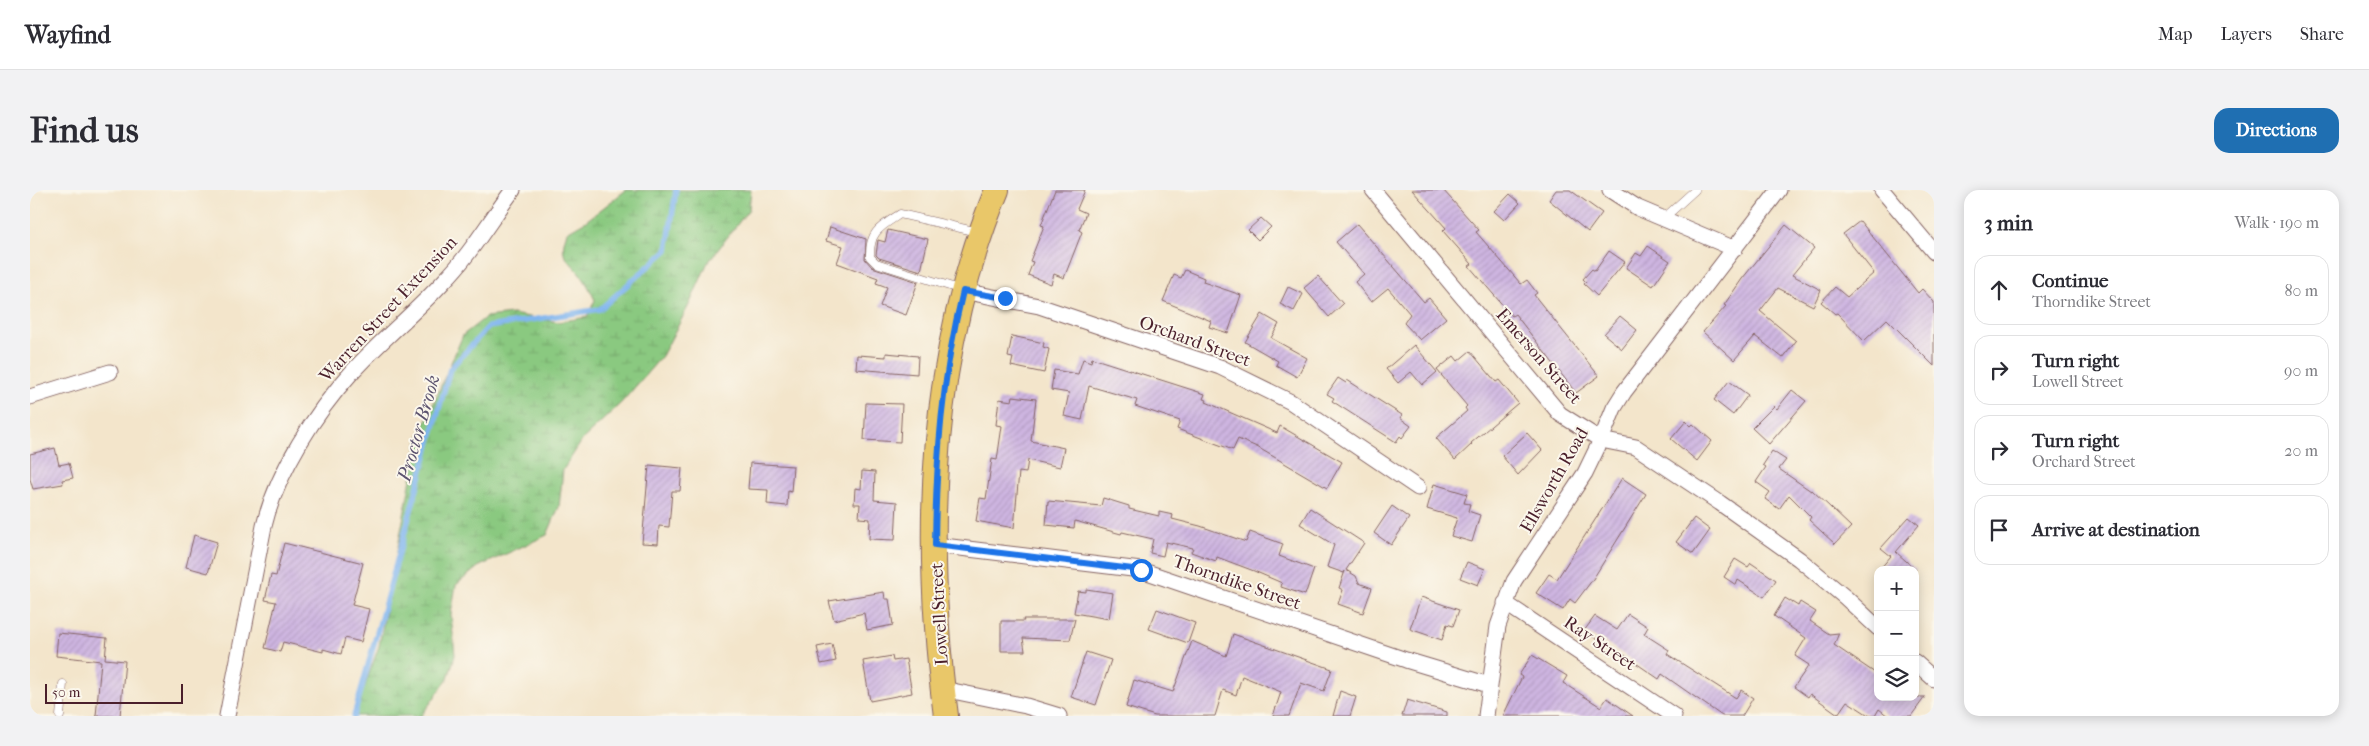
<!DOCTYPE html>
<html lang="en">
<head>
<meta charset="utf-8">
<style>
  body { margin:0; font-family:"IM FELL French Canon",serif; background:#f2f2f3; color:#2b2b33 }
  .controls { position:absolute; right:15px; bottom:15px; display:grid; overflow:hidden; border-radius:10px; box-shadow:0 2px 12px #0003 }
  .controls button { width:45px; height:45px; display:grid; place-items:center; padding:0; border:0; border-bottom:1px solid #e1e1e2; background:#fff; color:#2b2b33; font:25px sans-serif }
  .scale { position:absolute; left:15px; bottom:12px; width:138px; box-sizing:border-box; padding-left:5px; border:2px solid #4a1f2b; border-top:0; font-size:14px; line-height:18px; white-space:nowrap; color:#4a1f2b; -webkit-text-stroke:4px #fbf7ec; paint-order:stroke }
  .stop { position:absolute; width:15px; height:15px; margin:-11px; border:4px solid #1a73e8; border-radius:50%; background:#fff }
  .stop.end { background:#1a73e8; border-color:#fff; box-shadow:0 1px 5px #0008 }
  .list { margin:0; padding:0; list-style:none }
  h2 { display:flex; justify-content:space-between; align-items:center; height:65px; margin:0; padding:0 20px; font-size:21px }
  h2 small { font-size:16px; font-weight:400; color:#7c7c81 }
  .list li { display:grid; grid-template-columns:32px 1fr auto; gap:15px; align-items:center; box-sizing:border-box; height:70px; margin:0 10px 10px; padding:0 10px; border:1px solid #e1e1e2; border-radius:15px }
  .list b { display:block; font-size:19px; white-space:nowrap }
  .list p { margin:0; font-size:16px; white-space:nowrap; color:#7c7c81 }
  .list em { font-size:16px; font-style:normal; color:#7c7c81 }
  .icon { flex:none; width:28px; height:28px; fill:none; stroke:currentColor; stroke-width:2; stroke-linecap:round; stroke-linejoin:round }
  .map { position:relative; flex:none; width:1904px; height:526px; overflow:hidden; border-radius:15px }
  header { display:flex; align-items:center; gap:30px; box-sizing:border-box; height:70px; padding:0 25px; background:#fff; border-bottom:1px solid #e1e1e2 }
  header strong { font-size:24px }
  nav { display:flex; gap:28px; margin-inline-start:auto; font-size:18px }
  .intro { display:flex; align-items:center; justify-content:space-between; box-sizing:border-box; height:120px; padding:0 30px }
  h1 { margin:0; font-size:35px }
  .button { padding:12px 22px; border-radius:15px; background:#1f6fb2; color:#fff; font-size:18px; font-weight:700 }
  main { display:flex; gap:30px; padding:0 30px }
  aside { flex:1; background:#fff; border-radius:15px; box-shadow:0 2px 12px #0003 }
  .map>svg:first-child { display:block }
  .wetland { fill:url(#wetland-marsh); stroke:#6a7456 }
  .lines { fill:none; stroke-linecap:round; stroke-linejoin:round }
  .stream { stroke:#81b6ef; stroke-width:5.5 }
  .building { fill:url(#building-hatch) }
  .service-casing { stroke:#856463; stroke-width:9 }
  .minor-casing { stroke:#856463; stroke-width:17 }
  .primary-casing { stroke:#856463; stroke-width:26 }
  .service { stroke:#fff; stroke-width:8 }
  .minor { stroke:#fff; stroke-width:15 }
  .primary { stroke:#e9c769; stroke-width:24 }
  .route { stroke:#1a73e8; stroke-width:6 }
  .labels { text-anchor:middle; stroke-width:4; stroke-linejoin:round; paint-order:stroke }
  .street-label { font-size:18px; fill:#4a1f2b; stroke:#fbf7ec }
  .water-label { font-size:19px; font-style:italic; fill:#5d5470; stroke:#fbf7ec }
</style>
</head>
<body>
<header>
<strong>Wayfind</strong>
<nav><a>Map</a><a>Layers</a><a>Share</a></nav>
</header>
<div class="intro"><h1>Find us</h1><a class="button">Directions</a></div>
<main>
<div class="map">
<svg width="1904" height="526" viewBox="0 0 1904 526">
  <defs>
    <pattern id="wetland-marsh" width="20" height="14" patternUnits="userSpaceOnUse" patternTransform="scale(1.25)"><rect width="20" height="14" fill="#8ac980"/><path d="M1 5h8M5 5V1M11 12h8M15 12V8" fill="none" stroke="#79ac6f"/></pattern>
    <pattern id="building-hatch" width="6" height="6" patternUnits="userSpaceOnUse" patternTransform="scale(1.25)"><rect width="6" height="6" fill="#ceb5e1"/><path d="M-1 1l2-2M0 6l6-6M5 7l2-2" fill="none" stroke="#b29bc1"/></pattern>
  </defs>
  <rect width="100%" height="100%" fill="#fbf7ec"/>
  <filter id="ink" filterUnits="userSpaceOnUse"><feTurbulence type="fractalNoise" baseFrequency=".02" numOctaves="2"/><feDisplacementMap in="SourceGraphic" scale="10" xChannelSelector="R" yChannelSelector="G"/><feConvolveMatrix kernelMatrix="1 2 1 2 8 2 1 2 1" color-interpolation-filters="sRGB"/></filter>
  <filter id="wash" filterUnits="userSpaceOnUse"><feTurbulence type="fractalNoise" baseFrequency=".0096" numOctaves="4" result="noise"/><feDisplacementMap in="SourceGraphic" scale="20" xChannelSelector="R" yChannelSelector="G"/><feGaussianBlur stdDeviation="1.12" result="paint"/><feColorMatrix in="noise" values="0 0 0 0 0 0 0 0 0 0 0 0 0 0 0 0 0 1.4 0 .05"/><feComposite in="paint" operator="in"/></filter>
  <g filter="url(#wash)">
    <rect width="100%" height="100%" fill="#f3e5cb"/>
    <path class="wetland" d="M596 0H721L719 19 677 74 660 113 632 166 592 212 553 249 533 280 529 317 517 345 448 377 426 395 421 424 425 465 418 489 391 526H324L349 456 389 247 433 145 456 127 482 124 528 132 557 127 565 110C561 102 557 93 551 85 537 66 528 68 537 42L556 31Z"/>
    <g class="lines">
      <path class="stream" d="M324 526 420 179 458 137 570 119 637 60 646 0"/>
    </g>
    <g id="blocks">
      <path class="building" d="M1025 0H1055L1047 19 1056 23 1049 40 1052 42 1034 88 1024 84 1021 94 998 85 1003 72 1000 71 1014 36 1011 35Z
        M1382 0H1413L1449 40 1446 42 1491 94 1497 90 1507 103 1504 105 1569 186 1546 203 1485 124 1482 126 1439 76 1442 74 1413 41 1416 38Z
        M1526 0H1540L1572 23 1558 42 1519 10Z
        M1480 4 1490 13 1474 30 1464 21Z
        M1231 28 1241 37 1228 50 1218 40Z
        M1830 31 1888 103 1892 99 1904 112V176L1857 129 1834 151 1807 123 1805 124 1791 112 1805 97 1817 107 1844 83 1813 44Z
        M1327 34 1394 112 1399 108 1416 128 1390 150 1374 133 1380 124 1358 98 1341 112 1325 92 1334 84 1306 52Z
        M1756 35 1784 58 1762 85 1791 100 1783 116 1748 98 1730 121 1766 151 1753 168 1725 146 1704 170 1673 142 1696 116 1694 115 1712 89Z
        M800 37 836 49 835 69 842 77 888 92 876 125 850 116 857 97 846 93 848 88 807 73 813 56 796 51Z
        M858 40 898 49 891 81 849 68 846 65 848 50 855 52Z
        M1618 56 1640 71 1623 96 1596 78 1606 63 1611 66Z
        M1579 61 1595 72 1567 106 1554 94 1556 92 1553 89 1562 79 1565 81Z
        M1155 80 1174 88 1173 92 1211 105 1198 143 1179 137 1181 131 1133 111 1144 85 1151 88Z
        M1288 86 1313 114 1299 127 1274 98Z
        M1258 97 1273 104 1264 121 1250 114Z
        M1232 124 1249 134 1241 148 1277 168 1267 187 1246 175 1248 171 1215 152Z
        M1590 126 1607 140 1592 159 1574 144Z
        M982 146 1014 153 1013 157 1019 159 1014 183 981 176 983 168 978 167Z
        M1384 155 1407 182 1392 195 1381 182 1368 193 1356 179Z
        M1440 161 1466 192 1469 190 1488 213 1441 253 1442 254 1425 270 1406 248 1437 221 1435 218 1437 216 1407 180 1424 166 1428 171Z
        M856 163 888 166 887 184 826 179 827 165 856 167Z
        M1062 168 1175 204 1173 209 1177 210 1176 212 1247 243 1250 236 1312 272 1297 298 1227 257 1208 249 1203 260 1147 239 1150 231 1105 216 1107 210 1059 196 1052 230 1034 226 1039 203 1021 200 1024 180 1048 184 1053 169 1061 172Z
        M1308 188 1316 193 1317 190 1372 225 1370 228 1381 236 1372 248 1370 246 1366 252 1302 211 1304 208 1297 204Z
        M1699 191 1718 205 1703 225 1684 210Z
        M1762 200 1776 211 1739 254 1722 238 1744 216 1747 219Z
        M983 206 1006 209 1001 251 1034 258 1030 277 998 270 996 283 989 282 984 338 946 331 950 308 956 309 962 269 967 270 972 236 966 235 969 209 982 211Z
        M836 213 872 214 870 252 834 250Z
        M1656 231 1661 236 1663 234 1682 251 1667 271 1641 249Z
        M1497 243 1512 260 1488 285 1472 266Z
        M25 258 29 275 39 273 43 288 32 290 33 294 3 299 0 289V264Z
        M1742 261 1756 270 1749 279 1781 301 1782 300 1821 337 1805 354 1779 330 1781 327 1759 305 1749 319 1735 309 1740 302 1726 292 1736 277 1733 275Z
        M720 273 763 276 761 302 758 301 757 316 737 314 738 300 718 299Z
        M619 275 652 278 650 301H642L639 337 629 336 628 354 612 353Z
        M832 281 845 282 844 310 867 312 865 350 839 349 840 329 829 328 830 314H824L825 298 831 299Z
        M1592 288 1616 304 1563 389 1545 413 1540 409 1533 420 1506 403 1519 384 1527 389Z
        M1404 294 1437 304 1434 313 1440 314 1438 321 1450 325 1442 352 1421 346 1427 328 1397 319Z
        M1073 308 1099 316V319L1129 326V322L1143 325 1142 329 1170 336 1216 352 1220 342 1253 354 1249 366 1284 379 1275 405 1251 397 1252 393 1224 381 1187 367 1186 371 1161 362 1163 358 1136 352 1133 366 1120 363 1123 349 1092 342 1091 344 1045 331 1044 338 1016 335 1018 311 1071 316Z
        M1362 316 1379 328 1361 355 1344 343Z
        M1280 318 1334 353 1316 380 1326 386 1329 393 1342 398 1333 423 1308 414 1313 400 1309 398 1315 381 1314 383 1297 377 1304 355 1270 334Z
        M1879 327 1889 335 1866 362 1886 380H1849L1861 366 1851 358Z
        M1664 328 1680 340 1663 364 1646 352Z
        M164 345 187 352 178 383 156 377Z
        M254 353 333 373 322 415 339 419 331 452 315 448 311 464 293 459V462L253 452 250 462 235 458 246 412 235 410 241 385 246 386Z
        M1705 369 1718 377 1721 373 1746 390 1734 407 1708 390 1706 395 1694 387Z
        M1437 372 1455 379 1448 395 1430 388Z
        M1056 399 1083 403 1079 429 1044 423 1048 401 1056 402Z
        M854 402 855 409H859L863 435 837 440 834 423 804 430 799 411Z
        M1391 407 1429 420 1423 436 1417 434 1412 450 1380 439Z
        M1755 408 1768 416 1770 412 1786 422 1780 431 1799 444 1809 443 1804 455 1848 485V507H1895L1881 526H1858L1849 519 1845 526H1840L1817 511 1808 524 1780 504 1778 507 1764 497 1779 475 1765 466 1776 448 1744 426Z
        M1127 419 1165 433 1158 453 1119 439Z
        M1598 424 1618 437 1614 444 1639 460 1637 464 1706 508 1711 500 1723 508 1712 526H1692L1632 484 1629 489 1571 449 1570 451 1554 441 1565 426 1587 440Z
        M993 429H1045L1040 450 993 448 995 461H971V431H994Z
        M28 443 77 448 75 469 95 471 90 526H66L71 471 26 466Z
        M1203 444 1302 479 1294 501 1271 493 1259 526H1243L1251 502 1212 486 1206 505 1193 500 1185 526H1125L1096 517 1104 490 1143 502 1162 451 1196 466Z
        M802 454 806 471 791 474 787 457Z
        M1056 462 1081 470 1066 515 1041 507Z
        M1502 465 1537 486 1533 493 1571 517 1577 508 1603 526H1473L1492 487 1489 485Z
        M862 466 863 471 876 469 882 503 840 511 833 471Z
        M1310 501 1326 507 1320 526H1303Z
        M1377 510 1417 522V526H1372Z"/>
    </g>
  </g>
  <g filter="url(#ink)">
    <use href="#blocks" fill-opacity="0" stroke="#856463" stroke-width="1"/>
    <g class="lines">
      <defs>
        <path id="service" d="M1633 29 1665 0
          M932 100 846 73 840 67C839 42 850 37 870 24L948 42
          M30 526 33 494"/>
        <path id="minor" d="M1343 0 1530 224 1571 250 1606 257 1690 313 1769 369 1816 408 1848 438
          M1580 0 1608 18 1705 59
          M1852 0 1904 62
          M933 101 1009 116 1190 177 1261 212 1388 298
          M0 207 80 182
          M905 355 1111 380 1376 470 1459 495
          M1475 413 1644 526
          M1885 472 1904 489
          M913 499 996 516 1029 526
          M197 526 234 336C247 282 285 223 322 182 351 150 385 123 414 91 441 64 460 30 483 0
          M1456 526 1468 436 1484 391 1555 283 1571 250 1584 218 1594 202 1749 0"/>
        <path id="primary" d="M916 526C893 351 899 165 967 0"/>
      </defs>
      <use href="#service" class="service-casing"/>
      <use href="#minor" class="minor-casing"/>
      <use href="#primary" class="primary-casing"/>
      <use href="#service" class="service"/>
      <use href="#minor" class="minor"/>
      <use href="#primary" class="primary"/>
    </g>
  </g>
  <g class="lines" filter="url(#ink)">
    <path class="route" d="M975 108 933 101C912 185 906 269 905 355L1111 380"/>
  </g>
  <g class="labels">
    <g class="street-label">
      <text transform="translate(358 119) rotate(-47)" y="6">Warren Street Extension</text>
      <text transform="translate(1165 151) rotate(20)" y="6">Orchard Street</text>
      <text transform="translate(1509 166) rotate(49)" y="6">Emerson Street</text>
      <text transform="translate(1524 290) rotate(-60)" y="6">Ellsworth Road</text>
      <text transform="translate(1207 392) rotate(19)" y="6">Thorndike Street</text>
      <text transform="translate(909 424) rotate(-93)" y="6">Lowell Street</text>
      <text transform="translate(1570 453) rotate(34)" y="6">Ray Street</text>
    </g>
    <g class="water-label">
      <text transform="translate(388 238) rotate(-74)" y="7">Proctor Brook</text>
    </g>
  </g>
</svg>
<div class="controls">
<button>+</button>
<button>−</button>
<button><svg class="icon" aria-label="layers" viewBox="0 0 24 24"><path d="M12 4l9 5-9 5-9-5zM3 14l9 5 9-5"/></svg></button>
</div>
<div class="scale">50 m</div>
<div class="stop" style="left:1111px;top:380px"></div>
<div class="stop end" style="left:975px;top:108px"></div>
</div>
<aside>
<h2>3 min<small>Walk · 190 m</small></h2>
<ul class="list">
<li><svg class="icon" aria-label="ahead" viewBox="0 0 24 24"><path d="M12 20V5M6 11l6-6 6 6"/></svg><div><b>Continue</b><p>Thorndike Street</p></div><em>80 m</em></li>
<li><svg class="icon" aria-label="right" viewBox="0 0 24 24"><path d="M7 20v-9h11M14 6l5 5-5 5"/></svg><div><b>Turn right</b><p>Lowell Street</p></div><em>90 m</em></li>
<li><svg class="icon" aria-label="right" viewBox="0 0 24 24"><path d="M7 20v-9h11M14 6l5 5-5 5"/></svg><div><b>Turn right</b><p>Orchard Street</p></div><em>20 m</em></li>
<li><svg class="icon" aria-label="arrive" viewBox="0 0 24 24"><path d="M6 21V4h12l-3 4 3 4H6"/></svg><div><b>Arrive at destination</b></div></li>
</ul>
</aside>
</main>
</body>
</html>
